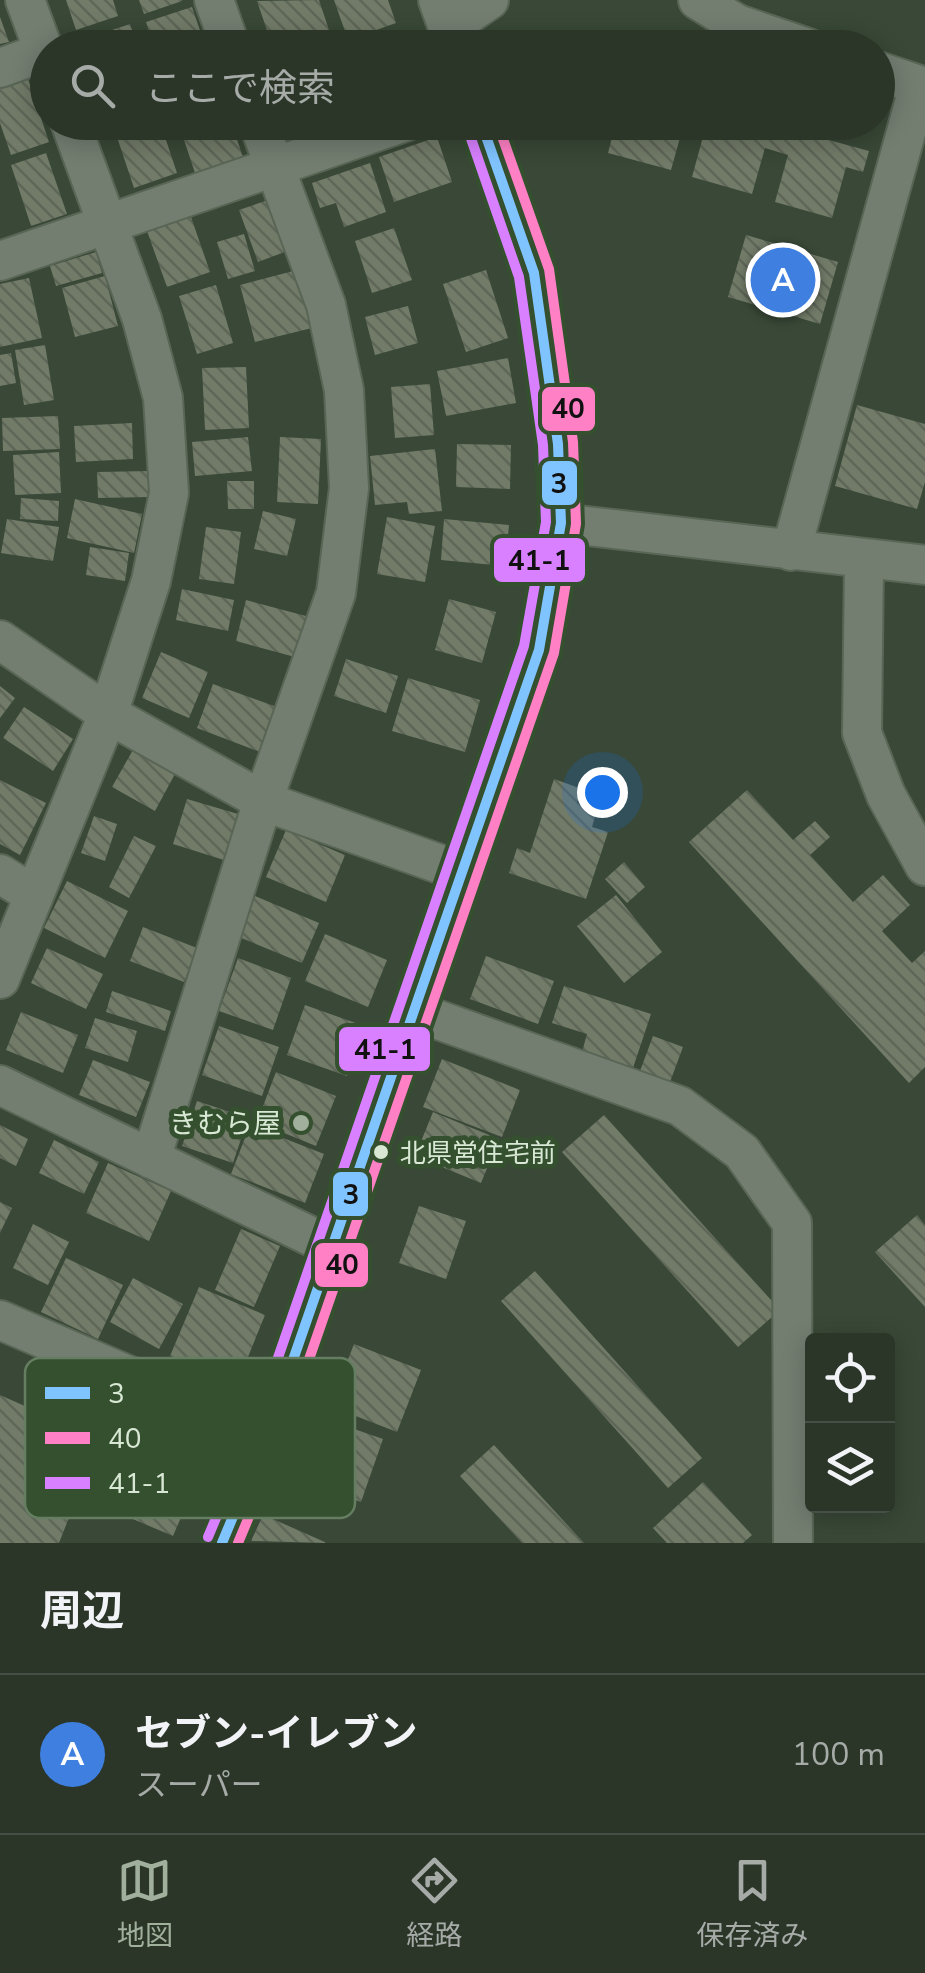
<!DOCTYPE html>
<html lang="ja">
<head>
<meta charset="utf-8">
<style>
  body { margin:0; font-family:"Nunito Sans","Noto Sans JP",sans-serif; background:#374135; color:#f1f3f6 }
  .controls { position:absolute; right:30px; bottom:30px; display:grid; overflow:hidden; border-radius:10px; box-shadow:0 5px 25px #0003 }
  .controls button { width:90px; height:90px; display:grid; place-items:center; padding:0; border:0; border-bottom:2px solid #475046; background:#2b3629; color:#f1f3f6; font:50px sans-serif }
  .you { position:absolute; left:602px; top:792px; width:35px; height:35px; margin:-25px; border:8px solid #fff; border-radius:50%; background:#1a73e8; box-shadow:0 0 0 15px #1a73e833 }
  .badge { display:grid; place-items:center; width:65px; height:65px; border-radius:50%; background:#a0b09d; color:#fff; font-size:32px; font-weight:700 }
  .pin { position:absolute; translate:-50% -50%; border:5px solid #fff; box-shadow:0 2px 10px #0006 }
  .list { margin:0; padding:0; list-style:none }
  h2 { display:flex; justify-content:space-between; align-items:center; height:130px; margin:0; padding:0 40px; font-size:42px }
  h2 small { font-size:32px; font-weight:400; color:#a6aba8 }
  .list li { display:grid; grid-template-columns:65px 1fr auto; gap:30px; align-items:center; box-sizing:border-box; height:160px; padding:0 40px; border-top:2px solid #475046 }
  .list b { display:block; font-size:38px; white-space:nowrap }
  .list p { margin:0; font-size:32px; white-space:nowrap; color:#a6aba8 }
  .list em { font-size:32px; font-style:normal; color:#a6aba8 }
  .icon { flex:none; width:55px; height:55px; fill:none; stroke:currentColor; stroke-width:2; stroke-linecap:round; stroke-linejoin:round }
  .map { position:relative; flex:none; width:925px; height:1543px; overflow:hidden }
  .search { position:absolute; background:#2b3629; box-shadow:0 5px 25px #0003; left:30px; right:30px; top:30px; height:110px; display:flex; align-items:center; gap:25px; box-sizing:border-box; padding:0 35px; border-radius:55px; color:#a6aba8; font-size:38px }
  .sheet { height:290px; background:#2b3629 }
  nav { display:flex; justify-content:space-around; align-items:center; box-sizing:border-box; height:140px; border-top:2px solid #475046; background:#2b3629; font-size:28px; color:#a6aba8 }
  nav a { display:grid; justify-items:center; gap:5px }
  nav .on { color:#a0b09d }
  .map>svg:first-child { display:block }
  .building { fill:url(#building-back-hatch) }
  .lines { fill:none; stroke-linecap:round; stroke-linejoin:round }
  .minor-casing { stroke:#596656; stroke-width:42 }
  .minor { stroke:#737e71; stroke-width:38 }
  .bus-1-casing { stroke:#34502f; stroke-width:18 }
  .bus-2-casing { stroke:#34502f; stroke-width:18 }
  .bus-3-casing { stroke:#34502f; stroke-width:18 }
  .bus-1 { stroke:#80c4ff; stroke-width:10 }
  .bus-2 { stroke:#ff80c5; stroke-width:10 }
  .bus-3 { stroke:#d880ff; stroke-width:10 }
  .poi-dot { fill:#a0b09d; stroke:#34502f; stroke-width:4 }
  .bus-dot { fill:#d8e8d4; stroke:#34502f; stroke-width:4 }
  .labels { text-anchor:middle; stroke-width:10; stroke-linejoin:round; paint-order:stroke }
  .bus-label { font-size:26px; fill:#d8e8d4; stroke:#34502f; text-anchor:start }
  .poi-label { font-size:28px; fill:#d8e8d4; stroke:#34502f; text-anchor:end }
  .key { fill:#34502f; stroke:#657e61; stroke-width:2.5 }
  .key-label { font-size:28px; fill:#d8e8d4 }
  .line-badge { stroke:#34502f; stroke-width:4 }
  .pale-badge-label { font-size:28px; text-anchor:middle; font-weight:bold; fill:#111 }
</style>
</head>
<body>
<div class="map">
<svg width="925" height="1543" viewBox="0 0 925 1543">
  <defs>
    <pattern id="building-back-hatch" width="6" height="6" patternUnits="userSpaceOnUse" patternTransform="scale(2.5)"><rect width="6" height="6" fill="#727b68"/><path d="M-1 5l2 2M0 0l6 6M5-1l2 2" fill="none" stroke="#5e6658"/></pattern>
  </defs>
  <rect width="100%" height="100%" fill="#394837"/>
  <path class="building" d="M66 0H113L118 16 76 30Z
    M139 0H182V1L144 14Z
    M319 0 335 48H273L257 1Z
    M334 0H388L396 23 348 40Z
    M192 7 206 48H154L146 22Z
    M0 17 9 42 0 44Z
    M130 24 138 48H87L85 39Z
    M402 34 406 48H365V47Z
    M28 79 49 142 11 155 0 123V88Z
    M112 122H160L177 173 134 188Z
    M178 122H231L244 160 196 176Z
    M616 122H799L796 131 869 151 863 172 846 167 832 218 775 202 788 155 765 148 752 194 692 177 704 133 683 127 671 170 608 153Z
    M437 137 452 182 394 202 379 157Z
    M46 153 67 214 31 226 11 165Z
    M370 163 386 212 344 227 336 203 320 208 312 183Z
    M271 199 290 250 258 262 239 210Z
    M191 217 210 272 167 287 147 231Z
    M394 228 412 280 372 293 355 241Z
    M244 234 255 271 228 279 217 242Z
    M746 235 838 262 820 324 728 297Z
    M96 252 102 273 56 286 50 266Z
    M297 270 312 328 255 342 240 285Z
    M486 270 508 338 466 352 443 284Z
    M105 276 118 326 75 337 62 288Z
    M29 278 42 338 0 347V284Z
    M216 285 233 343 197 354 179 296Z
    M408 306 418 343 375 355 365 317Z
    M45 345 54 400 24 405 15 350Z
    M11 353 16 383 0 386V355Z
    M508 358 516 403 446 416 437 371Z
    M246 367 249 428 205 430 202 368Z
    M430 384 434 435 395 438 391 387Z
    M857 405 925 424V482L917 509 835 486Z
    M58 416 60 449 3 451 2 418Z
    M132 423 133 459 76 462 74 426Z
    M248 437 252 471 195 476 192 442Z
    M280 437 321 439 318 504 277 502Z
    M457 444 511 445 510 489 456 487Z
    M435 449 442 511 409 514 407 502 375 505 370 456Z
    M59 452 61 493 15 495 13 455Z
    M150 471 151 497 98 498 97 472Z
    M227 481H254V509H228Z
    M21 498 59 501 58 521 20 519Z
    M75 499 142 514 134 553 67 538Z
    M263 511 296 519 287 556 254 549Z
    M387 517 435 526 425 582 377 574Z
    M7 519 59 527 53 561 1 553Z
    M444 519 509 525 505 566 441 560Z
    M206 527 241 532 234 584 199 579Z
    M90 547 129 553 125 581 86 575Z
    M182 589 234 600 228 631 176 620Z
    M449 599 496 612 482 663 435 650Z
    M246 600 306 616 295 657 236 641Z
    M161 652 208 672 189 718 142 698Z
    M346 659 398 676 386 713 334 696Z
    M408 678 480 700 465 752 392 731Z
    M213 684 277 707 260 752 197 728Z
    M0 686 15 698 0 718Z
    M24 707 73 739 53 771 3 738Z
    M134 748 176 772 155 811 112 787Z
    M554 779 582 789 577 803 597 810 592 827 608 832 586 899 509 873 517 848 530 853Z
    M0 780 46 803 20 855 0 844Z
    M747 790 793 840 815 821 830 837 810 855 853 902 883 875 910 905 882 931 912 963 925 951V1067L909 1083 689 842Z
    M187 799 238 814 224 860 173 844Z
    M94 816 117 824 105 861 81 853Z
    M286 830 345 855 326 902 266 877Z
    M134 836 156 846 129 898 109 887Z
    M624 862 645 887 627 903 605 879Z
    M67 881 128 911 105 958 44 928Z
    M616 895 662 952 624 983 577 926Z
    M255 896 319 923 302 963 239 937Z
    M143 927 197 948 184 982 130 961Z
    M325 934 387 960 368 1007 305 981Z
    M47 948 103 974 86 1009 31 983Z
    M486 956 554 981 538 1024 470 999Z
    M238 958 291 978 273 1030 219 1011Z
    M564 986 651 1014 633 1068 582 1052 587 1034 552 1023Z
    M112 991 171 1011 165 1031 106 1012Z
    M305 1005 364 1026 347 1076 287 1055Z
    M21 1012 78 1035 63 1073 6 1050Z
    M95 1018 137 1031 128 1062 85 1048Z
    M219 1026 279 1047 262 1096 202 1075Z
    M653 1036 683 1047 670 1082 640 1071Z
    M442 1059 520 1090 502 1137 423 1107Z
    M93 1060 150 1082 136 1117 79 1095Z
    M276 1072 336 1096 316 1146 257 1122Z
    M197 1101 248 1118 233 1163 182 1146Z
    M433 1112 499 1139 481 1183 415 1156Z
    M604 1115 780 1310 738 1347 562 1152Z
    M0 1125 28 1139 16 1166 0 1158Z
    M250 1125 324 1154 305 1203 231 1174Z
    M54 1140 99 1162 84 1194 39 1173Z
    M108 1163 171 1191 149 1241 86 1213Z
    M0 1202 12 1208 0 1233Z
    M419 1206 466 1221 446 1279 399 1263Z
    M917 1215 925 1225V1307L875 1252Z
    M33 1224 69 1242 48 1285 13 1268Z
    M241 1229 280 1246 254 1307 215 1290Z
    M66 1258 123 1285 98 1339 41 1312Z
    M535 1271 702 1458 668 1488 501 1301Z
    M133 1278 183 1304 159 1349 110 1322Z
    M199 1287 265 1315 237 1384 170 1356Z
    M354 1344 421 1370 397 1432 330 1406Z
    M66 1391 111 1411 59 1543H0V1395L54 1419Z
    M331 1421 383 1439 361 1502 310 1484Z
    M110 1432 201 1471 173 1536 83 1498Z
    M494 1445 584 1543H522L460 1476Z
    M703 1482 752 1535 743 1543H667L653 1528Z
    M263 1515 275 1520 327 1543 251 1541Z"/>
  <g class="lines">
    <defs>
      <path id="minor" d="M25 0 48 62
        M214 0 231 48
        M438 0 455 48
        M698 0 737 24 808 48
        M448 28 489 0
        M0 68 44 52
        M0 261 405 122
        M561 523 925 565
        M791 551 919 85 878 71
        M864 560 862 733 886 795 925 866
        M0 640 108 714 263 801 465 873
        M0 874 34 895
        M0 979 108 714 151 581 169 493 163 398 142 319 70 122
        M416 1012 680 1106 742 1152 792 1223 793 1543
        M0 1085 333 1247
        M151 1159 263 801 336 593 349 488 344 390 326 305 258 122
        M0 1320 267 1435
        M222 1543 267 1435 416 1012 539 650 561 523 558 444 534 273 481 122"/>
    </defs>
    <use href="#minor" class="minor-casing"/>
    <use href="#minor" class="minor"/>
    <defs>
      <path id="bus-1" d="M222 1543 267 1435 539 650 561 523 558 444 534 273 481 122"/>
      <path id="bus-2" d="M238 1543 281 1440 554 653 576 524 573 442 549 269 497 122"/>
      <path id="bus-3" d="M208 1537 253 1430 524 646 546 522 543 445 519 277 467 127"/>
    </defs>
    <use href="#bus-1" class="bus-1-casing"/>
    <use href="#bus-2" class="bus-2-casing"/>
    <use href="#bus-3" class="bus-3-casing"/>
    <use href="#bus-1" class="bus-1"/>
    <use href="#bus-2" class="bus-2"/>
    <use href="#bus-3" class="bus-3"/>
  </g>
  <circle class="poi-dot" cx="301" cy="1123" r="10"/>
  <circle class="bus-dot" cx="381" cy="1152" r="9"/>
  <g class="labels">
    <g class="bus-label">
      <text x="400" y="1162">北県営住宅前</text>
    </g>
    <g class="poi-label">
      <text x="281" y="1133">きむら屋</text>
    </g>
  </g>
  <rect x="25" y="1358" width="330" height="160" rx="15" class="key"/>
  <rect x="45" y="1387" width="45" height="12" fill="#80c4ff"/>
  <rect x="45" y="1432" width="45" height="12" fill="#ff80c5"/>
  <rect x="45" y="1477" width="45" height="12" fill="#d880ff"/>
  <g class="key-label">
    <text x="108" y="1403">3</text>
    <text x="108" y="1448">40</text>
    <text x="108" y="1493">41-1</text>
  </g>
  <g class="line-badge">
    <rect x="540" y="385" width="57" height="48" rx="10" fill="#ff80c5"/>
    <rect x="540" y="459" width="39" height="48" rx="10" fill="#80c4ff"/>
    <rect x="492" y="536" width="95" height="48" rx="10" fill="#d880ff"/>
    <rect x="337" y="1025" width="95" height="48" rx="10" fill="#d880ff"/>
    <rect x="331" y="1170" width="39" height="48" rx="10" fill="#80c4ff"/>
    <rect x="313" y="1241" width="57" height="48" rx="10" fill="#ff80c5"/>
  </g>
  <g class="pale-badge-label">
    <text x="568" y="418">40</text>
    <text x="559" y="493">3</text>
    <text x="539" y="570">41-1</text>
    <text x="385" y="1059">41-1</text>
    <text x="351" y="1204">3</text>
    <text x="342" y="1274">40</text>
  </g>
</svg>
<div class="controls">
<button><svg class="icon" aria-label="locate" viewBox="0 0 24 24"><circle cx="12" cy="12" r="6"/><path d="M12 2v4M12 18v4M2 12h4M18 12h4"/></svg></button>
<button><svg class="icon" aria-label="layers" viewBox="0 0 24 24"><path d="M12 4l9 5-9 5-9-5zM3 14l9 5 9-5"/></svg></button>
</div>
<div class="you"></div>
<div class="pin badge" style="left:783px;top:280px;background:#3f7fe0">A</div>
<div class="search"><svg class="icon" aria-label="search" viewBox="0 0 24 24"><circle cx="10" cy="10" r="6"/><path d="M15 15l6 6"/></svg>ここで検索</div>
</div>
<section class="sheet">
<h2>周辺<small></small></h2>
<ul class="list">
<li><span class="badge" style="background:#3f7fe0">A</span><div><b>セブン-イレブン</b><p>スーパー</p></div><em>100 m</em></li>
</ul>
</section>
<nav>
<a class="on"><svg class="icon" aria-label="map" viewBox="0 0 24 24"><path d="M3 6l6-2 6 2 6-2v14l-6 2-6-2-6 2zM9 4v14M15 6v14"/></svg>地図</a>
<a><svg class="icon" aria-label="directions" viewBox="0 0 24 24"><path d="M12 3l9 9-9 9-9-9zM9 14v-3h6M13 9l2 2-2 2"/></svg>経路</a>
<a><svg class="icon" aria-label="saved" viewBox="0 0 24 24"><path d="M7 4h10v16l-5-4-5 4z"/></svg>保存済み</a>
</nav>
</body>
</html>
